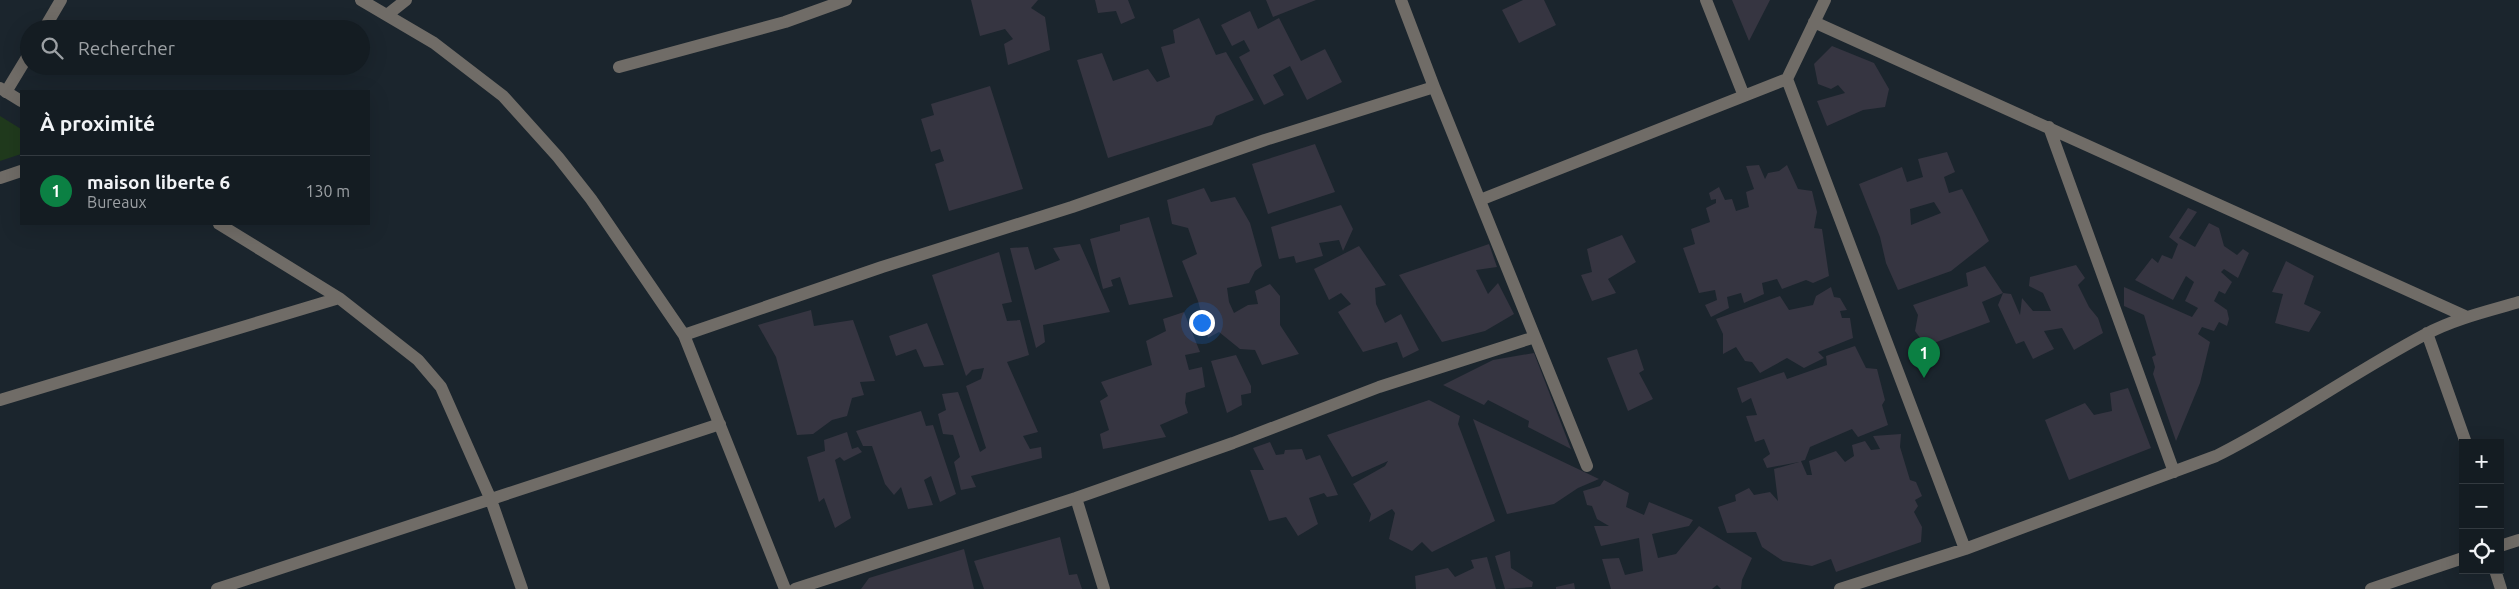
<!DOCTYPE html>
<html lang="fr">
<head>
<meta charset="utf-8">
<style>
  body { margin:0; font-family:Ubuntu,sans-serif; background:#21292f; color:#f1f3f6 }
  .controls { position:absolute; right:15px; bottom:15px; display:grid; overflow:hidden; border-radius:0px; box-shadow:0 5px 20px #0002 }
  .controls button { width:45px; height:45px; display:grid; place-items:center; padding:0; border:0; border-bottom:1px solid #333a40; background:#141c22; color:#f1f3f6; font:25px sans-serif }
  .you { position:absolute; left:1201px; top:322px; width:18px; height:18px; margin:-12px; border:4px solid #fff; border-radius:50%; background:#1a73e8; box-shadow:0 0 0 8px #1a73e833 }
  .badge { display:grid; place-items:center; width:32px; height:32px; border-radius:50%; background:#0b8043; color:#fff; font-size:16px; font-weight:700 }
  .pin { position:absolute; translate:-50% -41px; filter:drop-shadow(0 1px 2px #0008) }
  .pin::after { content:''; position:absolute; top:26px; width:18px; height:15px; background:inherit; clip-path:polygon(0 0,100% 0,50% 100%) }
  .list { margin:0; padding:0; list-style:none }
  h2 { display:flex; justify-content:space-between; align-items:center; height:65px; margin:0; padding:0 20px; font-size:21px }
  h2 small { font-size:16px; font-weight:400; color:#9da1a5 }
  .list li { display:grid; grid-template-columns:32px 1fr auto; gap:15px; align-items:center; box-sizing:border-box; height:70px; padding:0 20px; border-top:1px solid #333a40 }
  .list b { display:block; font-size:19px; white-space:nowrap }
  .list p { margin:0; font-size:16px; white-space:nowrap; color:#9da1a5 }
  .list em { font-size:16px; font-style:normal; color:#9da1a5 }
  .icon { flex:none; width:28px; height:28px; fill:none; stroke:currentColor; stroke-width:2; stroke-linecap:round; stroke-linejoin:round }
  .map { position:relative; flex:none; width:2519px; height:589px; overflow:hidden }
  .search { position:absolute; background:#141c22; box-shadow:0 5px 20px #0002; left:20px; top:20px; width:350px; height:55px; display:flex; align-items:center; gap:12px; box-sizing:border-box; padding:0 18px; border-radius:28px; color:#9da1a5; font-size:19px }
  .panel { position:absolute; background:#141c22; box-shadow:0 5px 20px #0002; left:20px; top:90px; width:350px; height:135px; border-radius:0px }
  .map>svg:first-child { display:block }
  .green { fill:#203a1d }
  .building { fill:#363541; fill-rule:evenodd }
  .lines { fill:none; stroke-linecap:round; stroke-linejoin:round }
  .minor { stroke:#706c67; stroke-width:12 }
</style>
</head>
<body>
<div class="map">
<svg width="2519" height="589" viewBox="0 0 2519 589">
  <rect width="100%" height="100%" fill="#1b252d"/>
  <path class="green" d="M0 116 21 129V154L0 161Z"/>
  <path class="building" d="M971 0H1038L1031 8 1045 17 1050 50 1008 65 1004 44 1013 39 1005 29 980 36Z
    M1095 0H1128L1135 18 1121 24 1116 11 1098 13Z
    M1266 0H1316L1273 17Z
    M1523 0H1544L1556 25 1519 43 1502 10Z
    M1732 0H1770L1749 41Z
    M1250 11 1258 29 1279 18 1301 61 1325 49 1342 82 1307 100 1290 66 1273 75 1284 95 1264 105 1239 57 1250 51 1244 40 1232 46 1221 25Z
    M1199 18 1216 55 1226 52 1254 100 1216 116 1212 125 1108 158 1077 60 1102 53 1113 81 1148 69 1157 82 1170 77 1161 47 1175 43 1173 30Z
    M1832 46 1874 63 1889 89 1885 107 1863 110 1827 126 1817 101 1845 93 1838 85 1831 89 1818 84 1814 64Z
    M990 86 1023 189 949 211 935 164 944 161 940 149 931 152 921 119 934 115 931 104Z
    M1315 144 1335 192 1268 214 1252 164Z
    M1947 152 1955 172 1944 177 1949 193 1962 189 1989 241 1951 271 1898 290 1886 263 1880 237 1859 184 1902 167 1907 182 1923 177 1918 159ZM1934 202 1941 213 1911 225 1910 209Z
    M1759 165 1765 179 1768 173 1779 171 1787 165 1798 189 1812 191 1817 212 1814 228 1822 229 1829 276 1813 283 1806 280 1782 289 1777 279 1762 283 1764 294 1744 303 1741 293 1727 297 1729 308 1711 317 1705 305 1717 300 1715 290 1699 293 1683 248 1695 244 1691 229 1710 222 1706 208 1716 203V199L1711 200 1709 193 1719 187 1725 200 1732 199 1736 211 1749 207 1746 192 1754 189 1746 166Z
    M1204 188 1211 202 1235 197 1250 223 1262 266 1255 271 1249 283 1227 288 1229 302 1234 313 1248 305 1258 304 1255 291 1270 284 1280 296V325L1299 354 1262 365 1255 350 1240 349 1219 332 1208 338 1198 301 1182 261 1197 254 1188 228 1172 224 1167 200Z
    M1341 205 1353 229 1343 251 1339 240 1319 243 1323 256 1296 263 1294 256 1279 259 1271 227Z
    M2188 208 2197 212 2179 238 2195 247 2209 223 2219 228 2224 246 2237 255 2243 249 2249 253 2238 278 2224 269 2221 272 2232 282 2225 294 2219 291 2214 301 2227 310 2229 319 2227 326 2219 322 2214 331 2202 327 2198 334 2210 342 2200 383 2176 441 2153 374 2155 367 2152 357 2156 355 2144 315 2124 306V287L2192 317 2198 308 2185 301 2194 282 2186 276 2173 300 2135 280 2152 258 2158 263 2162 255 2172 259 2178 244 2169 237Z
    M1149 217 1173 297 1129 305 1120 277 1111 280 1113 286 1103 289 1090 239 1120 231V225Z
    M1622 235 1636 262 1608 279 1616 293 1592 301 1581 275 1592 272 1587 249Z
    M1080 244 1110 312 1043 325 1045 342 1036 348 1010 248 1028 247 1035 270 1060 260 1053 248Z
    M1489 244 1497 267 1476 270 1488 294 1498 283 1514 314 1485 331 1442 342 1399 275Z
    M1359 246 1386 285 1375 288 1376 304 1385 323 1401 314 1419 350 1403 358 1397 342 1363 352 1338 312 1351 304 1341 293 1329 300 1314 269Z
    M999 252 1012 302 1002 304 1007 321 1020 320 1029 355 1007 362 1038 432 1023 436 1030 449 1041 447 1042 458 971 476 976 487 961 490 954 462 960 457 953 435 943 434 938 414 946 410 942 394 958 392 980 452 986 448 966 386 981 379 984 368 972 370 966 376 932 275Z
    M2286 261 2314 276 2304 304 2321 312 2309 332 2275 323 2283 294 2272 292Z
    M2076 265 2085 278 2078 285 2089 307 2098 318 2103 333 2074 350 2062 328 2044 331 2054 349 2033 359 2024 341 2016 344 1998 305 2003 293 2011 294 2020 315 2022 298 2033 311H2051L2043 293 2029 286 2030 277Z
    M1985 266 2003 293 1982 302 1990 322 1926 346 1915 331 1918 315 1913 305 1968 286 1966 273Z
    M1831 287 1834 297 1840 298 1847 310 1840 311 1842 318H1850L1853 338 1818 352 1824 358 1804 368 1787 358 1760 373 1752 362 1745 361 1736 347 1723 354V334L1716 319 1780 296 1789 310 1813 305 1816 296Z
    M811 310 814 326 853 320 875 381 860 382 864 395 852 398 847 416 832 420 813 434 797 435 776 357 758 325Z
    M1184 312 1200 352 1185 355 1189 370 1202 367 1205 387 1186 393 1185 403 1188 413 1160 425 1166 437 1103 449 1100 434 1109 430 1100 401 1108 396 1101 382 1152 365 1146 341 1166 331 1163 319Z
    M927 323 944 365 924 367 916 349 896 356 889 336Z
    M1855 346 1866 368 1877 369 1885 400 1882 405 1888 425 1858 437 1852 429 1810 447 1805 460 1801 461 1807 475H1812L1809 461 1836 451 1845 462 1854 456 1852 445 1865 441 1871 450 1880 449 1873 436 1901 434 1900 447 1910 480 1916 482 1922 496 1915 500 1918 506 1914 512 1922 527 1921 542 1836 572 1831 559 1812 566 1783 561 1762 547 1756 532 1727 533 1718 507 1736 501 1735 495 1749 488 1754 495 1770 492 1778 501 1774 469 1799 462 1767 468 1763 459 1770 454 1764 439 1755 442 1746 416 1757 415 1751 398 1742 403 1737 388 1784 372 1787 379 1827 365 1826 356Z
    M1637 349 1644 370 1639 373 1653 399 1628 411 1607 358Z
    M1534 353 1571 449 1528 427 1529 421 1488 400 1484 405 1443 385 1493 360Z
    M1236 355 1251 386V393L1241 395 1242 405 1227 413 1211 361Z
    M2128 388 2151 448 2069 480 2045 420 2085 403 2094 415 2112 411 2110 393Z
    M1429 400 1460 416 1458 424 1495 521 1432 552 1422 542 1412 551 1389 539 1395 513 1392 509 1369 522 1371 514 1353 484 1385 466 1388 461 1352 477 1327 435Z
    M921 411 926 426 933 425 956 494 940 502 931 476 924 480 933 505 908 509 901 487 894 495 885 484 872 446H863L856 431Z
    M1473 419 1599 479 1578 488 1554 504 1507 514Z
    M847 432 852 449 858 447 862 452 844 461 840 457 835 460 851 518 835 528 824 498 819 502 807 457 825 451 824 440Z
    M1270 442 1276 455 1284 454 1285 450 1302 449 1306 460 1320 455 1338 495 1327 497 1324 493 1309 498 1318 524 1298 536 1286 517 1269 521 1250 470H1264L1253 448Z
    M1604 480 1629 493 1626 507 1644 515 1649 502 1693 520 1689 526 1652 534 1658 558 1676 554 1699 526 1752 558 1742 580 1741 589H1721L1717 585 1712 589H1611L1602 559 1619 558 1625 575 1643 571 1639 538 1601 546 1594 526H1609L1597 519 1592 506 1587 505 1583 491 1600 486Z
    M1060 537 1069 575 1077 574 1082 589H984L974 561Z
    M964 549 974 589H861L869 578Z
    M1510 551 1511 568 1533 582 1532 587 1505 589 1495 556Z
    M1487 557 1496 589H1416L1415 576 1448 568 1455 577 1474 568 1471 560Z
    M1574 583 1575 589H1556V587Z"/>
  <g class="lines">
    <path class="minor" d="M361 0 434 43 503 96 558 157 591 199 684 335 785 589
      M1401 0 1434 87 1587 466
      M1706 0 1744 96
      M387 15 406 0
      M1814 22 2467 317
      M44 29 61 0
      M619 67 785 22 846 0
      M1787 79 1965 549
      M0 88 21 101
      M6 92 29 54
      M2049 127 2174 472
      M0 178 21 171
      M1480 200 1787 79 1825 0
      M219 224 339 298 418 360 441 387 491 500 522 589
      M2427 333 2466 443
      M684 335 882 267 1072 207 1265 140 1434 87
      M0 400 339 298
      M1076 498 1104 589
      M2500 546 2519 540
      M2495 570 2501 589
      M217 589 720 424
      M795 589 1076 498 1233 443 1379 387 1535 337
      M1840 589 1965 549 2216 456C2288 420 2354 372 2426 334 2454 319 2488 311 2519 302
      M2371 589 2463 558"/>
  </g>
</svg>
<div class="controls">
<button>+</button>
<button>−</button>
<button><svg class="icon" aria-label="locate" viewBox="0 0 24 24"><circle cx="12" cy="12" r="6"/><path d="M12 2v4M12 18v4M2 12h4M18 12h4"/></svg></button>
</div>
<div class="you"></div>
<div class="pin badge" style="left:1924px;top:378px">1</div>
<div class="search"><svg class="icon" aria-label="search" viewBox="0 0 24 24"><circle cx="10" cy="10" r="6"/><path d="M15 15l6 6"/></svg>Rechercher</div>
<section class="panel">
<h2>À proximité<small></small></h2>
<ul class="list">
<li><span class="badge">1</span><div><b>maison liberte 6</b><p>Bureaux</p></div><em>130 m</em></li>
</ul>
</section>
</div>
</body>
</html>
